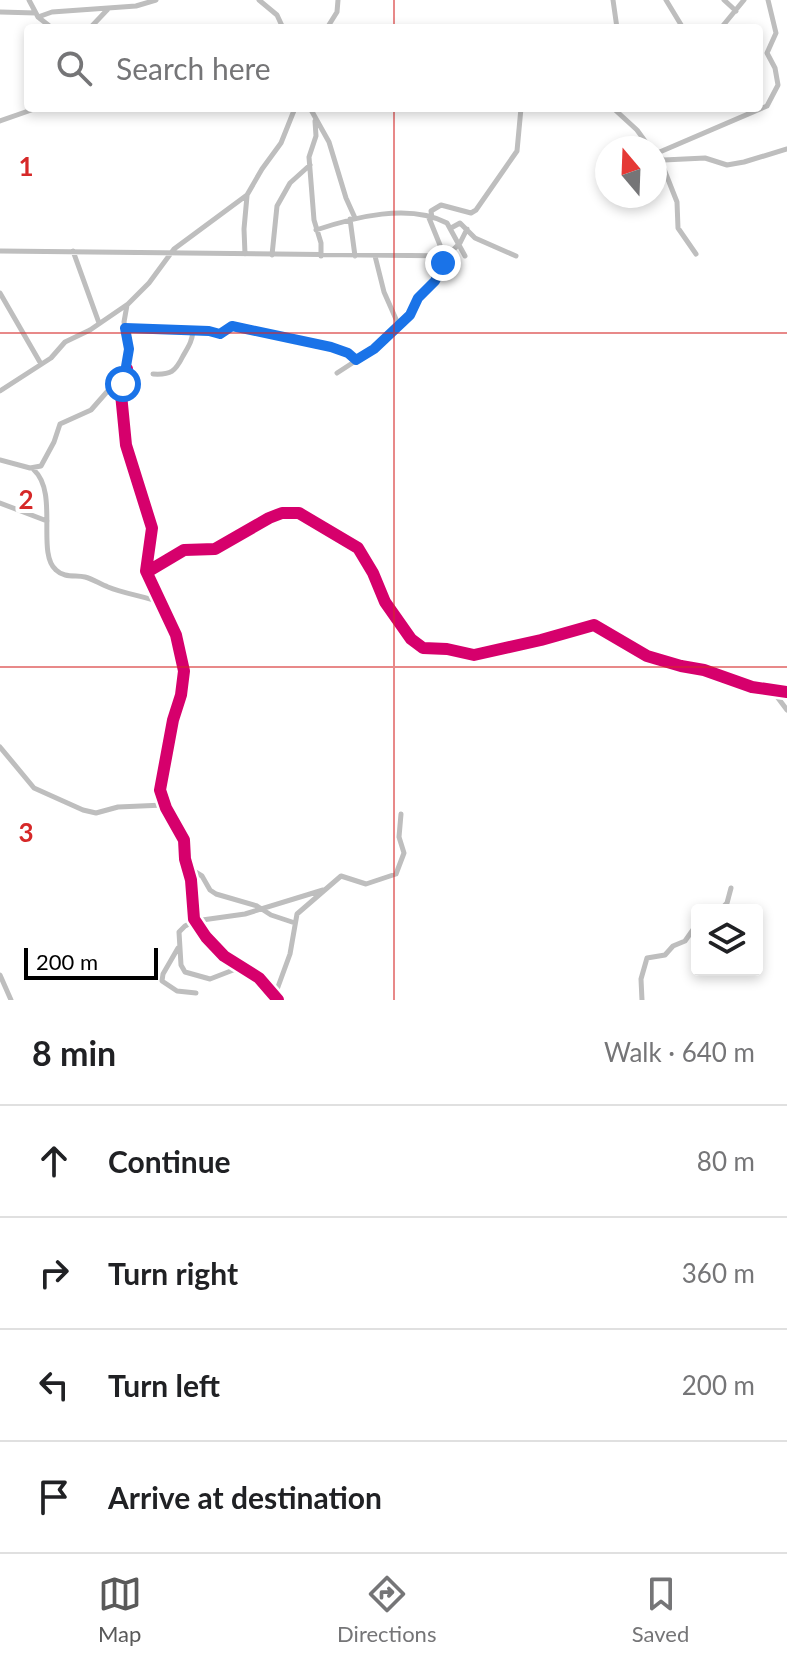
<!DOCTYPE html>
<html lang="en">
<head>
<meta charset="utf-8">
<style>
  body { margin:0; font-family:Lato,sans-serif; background:#f6f6f6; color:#202124 }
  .controls { position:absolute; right:24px; bottom:24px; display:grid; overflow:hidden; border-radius:8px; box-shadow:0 4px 12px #0003 }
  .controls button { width:72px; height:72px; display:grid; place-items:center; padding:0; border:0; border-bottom:2px solid #e0e0e0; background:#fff; color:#202124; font:40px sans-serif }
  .compass { position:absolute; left:595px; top:136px; width:72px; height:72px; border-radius:50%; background:#fff; box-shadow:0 4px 12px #0003; rotate:341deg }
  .scale { position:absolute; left:24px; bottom:20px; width:134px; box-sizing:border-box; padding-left:8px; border:4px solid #000; border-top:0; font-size:22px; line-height:28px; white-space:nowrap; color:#000; -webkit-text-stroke:6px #fff; paint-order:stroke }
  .stop { position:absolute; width:24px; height:24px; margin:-18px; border:6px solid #1a73e8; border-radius:50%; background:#fff }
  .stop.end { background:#1a73e8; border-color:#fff; box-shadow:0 2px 8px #0008 }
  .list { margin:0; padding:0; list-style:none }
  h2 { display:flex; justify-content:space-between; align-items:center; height:104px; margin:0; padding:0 32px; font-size:34px }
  h2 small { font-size:26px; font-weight:400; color:#757577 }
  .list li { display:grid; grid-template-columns:52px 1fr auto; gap:24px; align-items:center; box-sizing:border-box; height:112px; padding:0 32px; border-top:2px solid #e0e0e0 }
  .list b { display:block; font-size:30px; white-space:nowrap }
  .list em { font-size:26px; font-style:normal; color:#757577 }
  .icon { flex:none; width:44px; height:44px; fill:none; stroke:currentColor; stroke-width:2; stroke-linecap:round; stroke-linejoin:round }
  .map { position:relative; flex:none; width:787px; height:1000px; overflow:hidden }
  .search { position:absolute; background:#fff; box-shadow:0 4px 12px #0003; left:24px; right:24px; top:24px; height:88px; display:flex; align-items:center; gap:20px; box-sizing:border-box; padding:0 28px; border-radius:8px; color:#757577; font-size:30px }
  .sheet { height:552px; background:#fff }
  nav { display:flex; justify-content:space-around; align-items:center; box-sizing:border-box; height:112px; border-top:2px solid #e0e0e0; background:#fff; font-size:22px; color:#757577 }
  nav a { display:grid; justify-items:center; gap:4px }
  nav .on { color:#595959 }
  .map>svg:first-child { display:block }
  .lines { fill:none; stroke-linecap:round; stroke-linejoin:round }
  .minor { stroke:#bebebe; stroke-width:5 }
  .cycleway-casing { stroke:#fff; stroke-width:17 }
  .cycleway { stroke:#d6006c; stroke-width:12 }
  .route { stroke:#1a73e8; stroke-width:10 }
  .grid { fill:none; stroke:#d62828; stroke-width:2; stroke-opacity:0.55 }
  .grid-label { font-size:26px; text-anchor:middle; font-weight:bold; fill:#d62828; stroke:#fff; stroke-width:8; stroke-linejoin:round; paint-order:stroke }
</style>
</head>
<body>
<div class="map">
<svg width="787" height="1000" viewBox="0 0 787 1000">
  <rect width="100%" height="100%" fill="#fff"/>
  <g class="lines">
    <path class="minor" d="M29 0 38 17 52 28
      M259 0 277 15 283 28
      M613 0 617 28
      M666 0 683 28
      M724 0 736 11
      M0 12 36 13
      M38 17 52 12 136 6 156 0
      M90 28 108 9
      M327 28 337 12 338 0
      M721 28 744 0
      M310 108 329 142 346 198 355 218
      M613 108 637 130 650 148
      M0 121 37 108
      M315 121 316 136 309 157 314 220 321 243V256
      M655 154 767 106 778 85 775 68 767 53 776 33 768 0
      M655 154 664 160 705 158 727 165 744 162 787 149
      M660 159 677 202 678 228 696 254
      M429 218 444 255
      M432 218 431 211 441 205 471 213 476 210 517 151 521 108
      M350 219 355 256
      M451 228 460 223 475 238 516 256
      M316 230C355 217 409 203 447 223L465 256
      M0 251 454 256
      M73 251 99 323
      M245 254 244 229 247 196
      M272 255 277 206 290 183 310 165
      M375 256 384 292 399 326
      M0 293 41 364
      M125 328 209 331 220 334 232 326 331 347 348 353 356 360
      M127 369 121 394 126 445 152 528 146 571 176 635 184 671 181 695 173 720 160 790 166 808 184 840 185 859 191 880 194 919 206 937 224 956 259 978 278 1000
      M337 373 374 349 410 315 418 298 431 287 447 256 460 243 467 229
      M153 374C171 375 175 372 183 356 188 347 192 342 193 331
      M0 391 51 358 65 342 90 330 128 304 149 283 174 249 247 195 262 169 281 143 295 108
      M0 460 30 468 41 466 54 442 60 424 91 410 127 369 129 349 124 322 127 305
      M34 470C59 493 36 553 56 570 64 578 75 575 85 577 93 579 100 584 108 587 125 594 144 596 162 603
      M0 503 47 521
      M147 572 184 550 215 549 269 518 282 513H299L358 548 373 573 385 602 411 639 423 648 447 649 474 655 541 640 594 625 647 656 681 666 704 670 752 687 787 692
      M772 690 787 710
      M0 747 34 788 83 810 96 813 118 807 164 805
      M189 868 202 876 210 890 216 894 257 906 271 915 295 923
      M720 910 727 903 731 888
      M178 948 163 974 162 981 177 991 196 993
      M241 967 210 979 185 972 181 965 179 932 185 926 195 921 245 914 323 890
      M0 975 11 1000
      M275 995 290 954 297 914 341 876 366 884 396 874 404 853 399 837 401 814
      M642 1000 641 979 647 958 665 955 673 946 685 941 697 924"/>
    <defs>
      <path id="cycleway" d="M127 369 121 394 126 445 152 528 146 571 176 635 184 671 181 695 173 720 160 790 166 808 184 840 185 859 191 880 194 919 206 937 224 956 259 978 278 1000
        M147 572 184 550 215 549 269 518 282 513H299L358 548 373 573 385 602 411 639 423 648 447 649 474 655 541 640 594 625 647 656 681 666 704 670 752 687 787 692"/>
    </defs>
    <use href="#cycleway" class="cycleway-casing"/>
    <use href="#cycleway" class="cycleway"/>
  </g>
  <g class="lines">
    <path class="route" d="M123 384 129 349 125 328 209 331 220 334 232 326 331 347 348 353 356 360 374 349 410 315 418 298 435 281 443 263"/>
  </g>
  <path class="grid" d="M394 0V28M394 108V1000M0 333H787M0 667H787"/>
  <g class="grid-label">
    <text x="26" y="176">1</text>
    <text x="26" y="509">2</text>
    <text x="26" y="842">3</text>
  </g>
</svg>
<div class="controls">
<button><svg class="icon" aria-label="layers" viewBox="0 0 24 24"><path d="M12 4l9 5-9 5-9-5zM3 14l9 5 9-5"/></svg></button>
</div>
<svg class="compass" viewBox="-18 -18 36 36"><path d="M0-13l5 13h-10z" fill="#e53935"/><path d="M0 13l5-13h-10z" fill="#757577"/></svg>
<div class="scale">200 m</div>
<div class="stop" style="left:123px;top:384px"></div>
<div class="stop end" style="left:443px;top:263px"></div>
<div class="search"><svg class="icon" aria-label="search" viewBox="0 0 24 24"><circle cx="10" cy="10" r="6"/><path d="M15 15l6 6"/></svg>Search here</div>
</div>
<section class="sheet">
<h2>8 min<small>Walk · 640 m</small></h2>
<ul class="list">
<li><svg class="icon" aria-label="ahead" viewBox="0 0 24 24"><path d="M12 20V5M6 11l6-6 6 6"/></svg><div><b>Continue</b></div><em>80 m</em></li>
<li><svg class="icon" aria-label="right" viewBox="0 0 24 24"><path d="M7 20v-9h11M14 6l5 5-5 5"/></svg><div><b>Turn right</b></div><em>360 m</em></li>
<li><svg class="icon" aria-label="left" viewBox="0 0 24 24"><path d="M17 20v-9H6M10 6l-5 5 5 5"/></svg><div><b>Turn left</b></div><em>200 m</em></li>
<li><svg class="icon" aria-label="arrive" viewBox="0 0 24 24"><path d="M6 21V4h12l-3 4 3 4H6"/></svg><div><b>Arrive at destination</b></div></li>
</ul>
</section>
<nav>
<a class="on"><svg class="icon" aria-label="map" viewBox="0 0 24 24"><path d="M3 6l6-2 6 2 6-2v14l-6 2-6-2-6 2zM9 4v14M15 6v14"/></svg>Map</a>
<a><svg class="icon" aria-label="directions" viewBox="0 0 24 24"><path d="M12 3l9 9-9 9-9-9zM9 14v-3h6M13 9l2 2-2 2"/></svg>Directions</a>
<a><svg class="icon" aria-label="saved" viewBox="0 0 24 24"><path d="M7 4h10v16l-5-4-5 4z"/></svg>Saved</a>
</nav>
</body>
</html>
